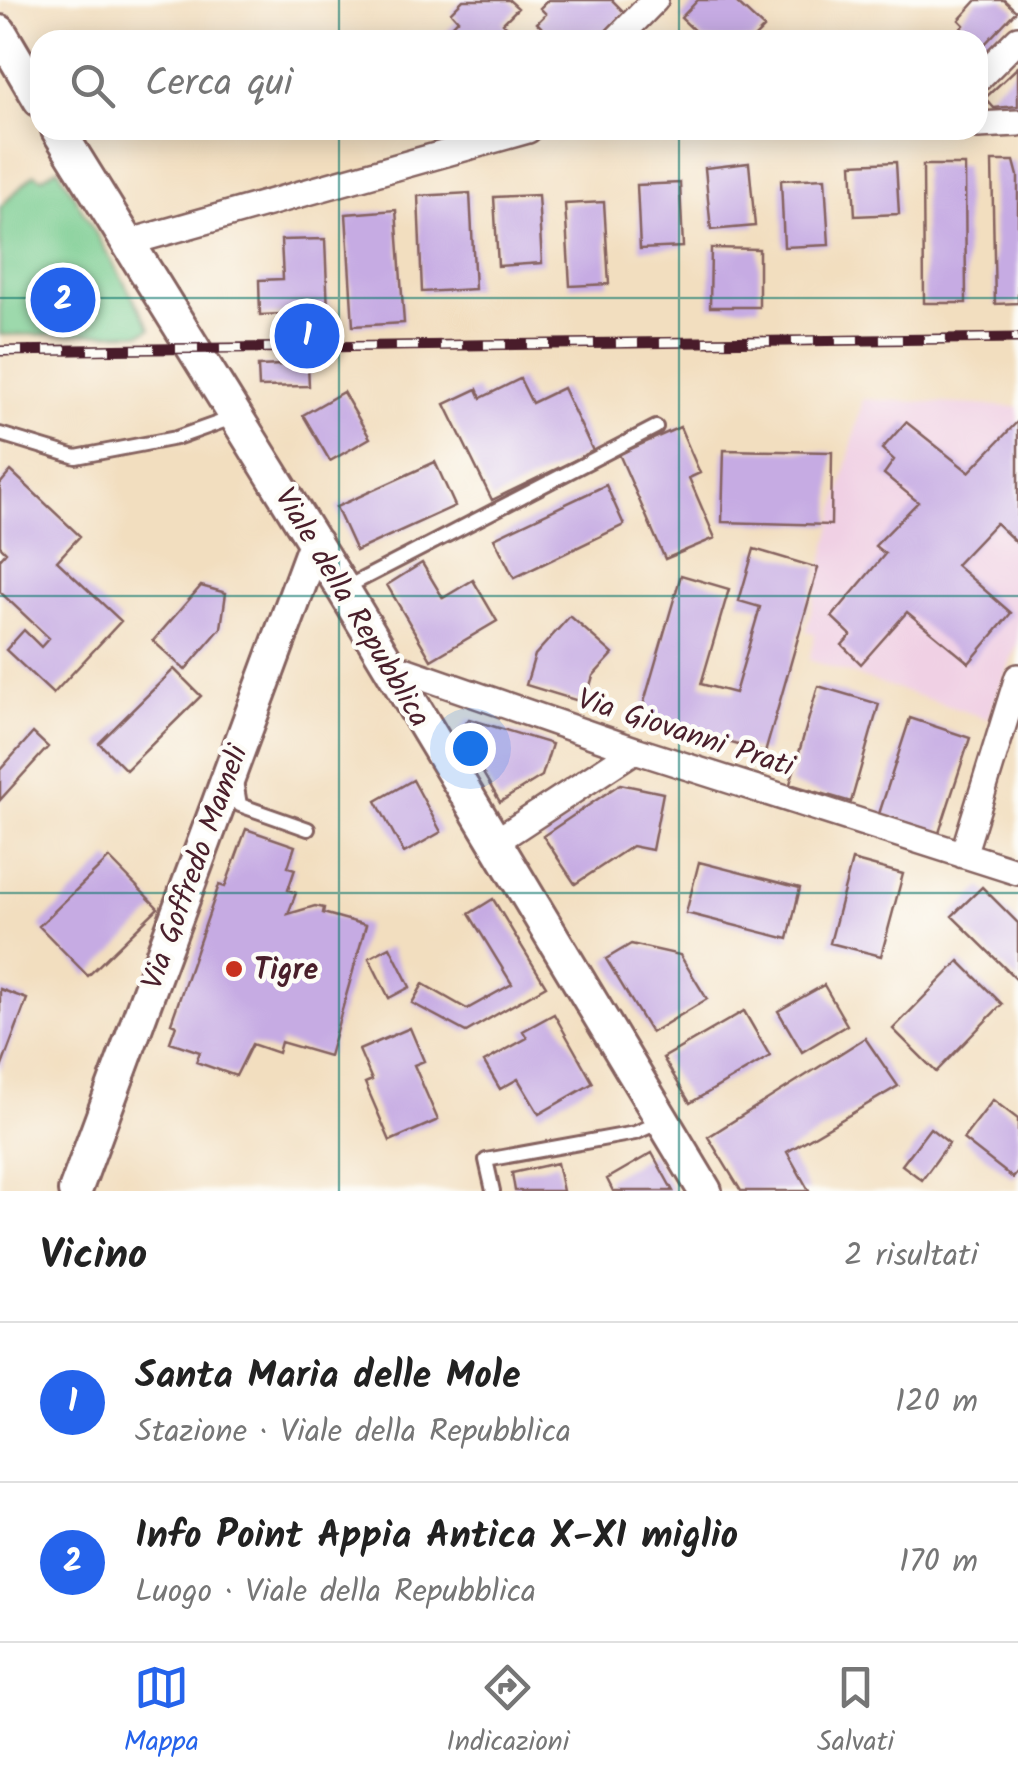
<!DOCTYPE html>
<html lang="it">
<head>
<meta charset="utf-8">
<style>
  body { margin:0; font-family:Kalam,sans-serif; background:#f2f2f2; color:#222 }
  .you { position:absolute; left:470px; top:748px; width:35px; height:35px; margin:-25px; border:8px solid #fff; border-radius:50%; background:#1a73e8; box-shadow:0 0 0 15px #1a73e833 }
  .badge { display:grid; place-items:center; width:65px; height:65px; border-radius:50%; background:#2563eb; color:#fff; font-size:32px; font-weight:700 }
  .pin { position:absolute; translate:-50% -50%; border:5px solid #fff; box-shadow:0 2px 10px #0006 }
  .list { margin:0; padding:0; list-style:none }
  h2 { display:flex; justify-content:space-between; align-items:center; height:130px; margin:0; padding:0 40px; font-size:42px }
  h2 small { font-size:32px; font-weight:400; color:#767676 }
  .list li { display:grid; grid-template-columns:65px 1fr auto; gap:30px; align-items:center; box-sizing:border-box; height:160px; padding:0 40px; border-top:2px solid #e0e0e0 }
  .list b { display:block; font-size:38px; white-space:nowrap }
  .list p { margin:0; font-size:32px; white-space:nowrap; color:#767676 }
  .list em { font-size:32px; font-style:normal; color:#767676 }
  .icon { flex:none; width:55px; height:55px; fill:none; stroke:currentColor; stroke-width:2; stroke-linecap:round; stroke-linejoin:round }
  .map { position:relative; flex:none; width:1018px; height:1191px; overflow:hidden }
  .search { position:absolute; background:#fff; box-shadow:0 5px 25px #0003; left:30px; right:30px; top:30px; height:110px; display:flex; align-items:center; gap:25px; box-sizing:border-box; padding:0 35px; border-radius:30px; color:#767676; font-size:38px }
  .sheet { height:450px; background:#fff }
  nav { display:flex; justify-content:space-around; align-items:center; box-sizing:border-box; height:140px; border-top:2px solid #e0e0e0; background:#fff; font-size:28px; color:#767676 }
  nav a { display:grid; justify-items:center; gap:5px }
  nav .on { color:#2563eb }
  .map>svg:first-child { display:block }
  .built { fill:#f0d0e4 }
  .green { fill:#76ca8d; stroke:#60745c; stroke-width:2.5 }
  .building { fill:#c6abe3 }
  .lines { fill:none; stroke-linecap:round; stroke-linejoin:round }
  .service-casing { stroke:#85625f; stroke-width:18 }
  .minor-casing { stroke:#85625f; stroke-width:30 }
  .tertiary-casing { stroke:#85625f; stroke-width:38 }
  .service { stroke:#fff; stroke-width:12 }
  .minor { stroke:#fff; stroke-width:25 }
  .tertiary { stroke:#fff; stroke-width:32 }
  .rail-casing { stroke:#4a1f2b; stroke-width:11 }
  .rail { stroke:#fdfcf7; stroke-width:8; stroke-dasharray:22; stroke-linecap:butt }
  .grid { fill:none; stroke:#0f766e; stroke-width:2.5; stroke-opacity:0.55 }
  .poi-dot { fill:#c8321e; stroke:#fdfcf7; stroke-width:4 }
  .labels { text-anchor:middle; stroke-width:9; stroke-linejoin:round; paint-order:stroke }
  .street-label { font-size:30px; fill:#4a1f2b; stroke:#fdfcf7 }
  .poi-label { font-size:30px; font-weight:bold; fill:#4a1f2b; stroke:#fdfcf7; text-anchor:start }
</style>
</head>
<body>
<div class="map">
<svg width="1018" height="1191" viewBox="0 0 1018 1191">
  <rect width="100%" height="100%" fill="#fdfcf7"/>
  <filter id="ink" filterUnits="userSpaceOnUse"><feTurbulence type="fractalNoise" baseFrequency=".01" numOctaves="2"/><feDisplacementMap in="SourceGraphic" scale="20" xChannelSelector="R" yChannelSelector="G"/><feConvolveMatrix kernelMatrix="1 2 1 2 8 2 1 2 1" color-interpolation-filters="sRGB"/></filter>
  <filter id="wash" filterUnits="userSpaceOnUse"><feTurbulence type="fractalNoise" baseFrequency=".0048" numOctaves="4" result="noise"/><feDisplacementMap in="SourceGraphic" scale="40" xChannelSelector="R" yChannelSelector="G"/><feGaussianBlur stdDeviation="2.25" result="paint"/><feColorMatrix in="noise" values="0 0 0 0 0 0 0 0 0 0 0 0 0 0 0 0 0 1.4 0 .05"/><feComposite in="paint" operator="in"/></filter>
  <g filter="url(#wash)">
    <rect width="100%" height="100%" fill="#f2debf"/>
    <path class="built" d="M863 399 1018 407V642L988 719 809 660 815 634 806 631Z"/>
    <path class="green" d="M58 168 151 329 141 333 0 335V207L34 174 42 178Z"/>
    <g id="blocks">
      <path class="building" d="M463 0H509L518 8 503 23 520 40H444L441 37 458 20 451 12Z
        M548 0H612L625 13 598 40H554L537 23 546 14 540 8Z
        M698 0H734L764 28 752 40H704L681 18Z
        M977 0H1004L1016 11 978 51V40H950L964 25 959 20Z
        M1018 67V106L994 108 985 98Z
        M992 161H1014L1018 176V303L995 304Z
        M896 162 899 214 855 216 852 164Z
        M749 163 755 226 711 230 705 168Z
        M923 165H965L966 303H924Z
        M825 178 829 245 784 247 781 180Z
        M680 183 683 247 640 249 637 185Z
        M470 193 475 289 422 292 418 196Z
        M538 195 542 263 498 266 494 197Z
        M604 202 609 284 570 286 565 204Z
        M396 210 404 323 353 326 346 214Z
        M325 239 328 312 260 315 259 280 283 279 281 240Z
        M711 248 759 249V307H710Z
        M45 285H80V306H45Z
        M308 364 309 386 259 387 258 366Z
        M520 379 532 403 563 388 593 451 492 500 445 404 477 389 481 398Z
        M343 392 370 438 330 461 303 415Z
        M1018 421V544L996 523 956 565 1011 613 969 663 907 612 861 664 842 645 851 635 832 617 885 554 875 546 918 502 884 474 894 460 882 449 906 422 969 472Z
        M680 427 700 473 689 478 715 538 665 559 619 454Z
        M724 450 832 452 831 525 722 522Z
        M435 462 455 506 356 551 336 507Z
        M11 471 80 536 57 561 121 621 53 694 6 650 24 630 41 647 49 638 0 592V559L6 552 0 546V484Z
        M606 485 624 525 514 578 494 538Z
        M754 549 818 568 765 753 640 716 681 575 729 589 701 684 735 693 760 607 739 601Z
        M422 563 443 598 473 580 497 621 431 660 387 585Z
        M201 586 226 593 221 628 185 670 153 641Z
        M570 616 613 654 593 676 585 703 526 685 535 655Z
        M174 669 201 696 126 770 99 743Z
        M818 686 879 704 851 802 790 784Z
        M910 718 970 738 939 833 879 814Z
        M469 719 552 744 542 776 500 802 459 732Z
        M33 733 48 747 0 800V770Z
        M413 780 441 832 404 853 376 801Z
        M620 784 663 793 652 850 632 846 575 884 543 836Z
        M246 829 295 846 288 867 295 869 288 890 296 893 288 914 315 906 324 908 323 913 366 925 329 1056 281 1042 278 1053 252 1044 236 1076 196 1062 200 1052 170 1042 176 1025 171 1023 219 885 225 887Z
        M109 858 158 908 88 976 39 926Z
        M852 860 903 874 881 956 830 943Z
        M699 862 800 888 788 939 686 913Z
        M982 887 1018 923V981L952 916Z
        M493 899 546 986 466 1032 412 1003 423 984 467 1009 512 984 469 914Z
        M631 944 680 955 707 999 651 1033 606 959Z
        M390 947 410 987 389 998 369 958Z
        M959 961 1002 1004 936 1072 893 1029Z
        M824 985 847 1025 802 1052 778 1011Z
        M0 989 27 999 0 1071Z
        M744 1011 770 1056 690 1103 663 1058Z
        M554 1014 593 1083 539 1114 518 1079 500 1089 484 1062 527 1038 523 1031Z
        M410 1028 424 1061 414 1065 438 1120 390 1141 365 1083 372 1080 359 1050Z
        M865 1038 898 1086 787 1152 809 1191H741L708 1137Z
        M993 1100 1018 1119V1172L1013 1178 963 1139Z
        M930 1128 949 1143 922 1180 902 1165Z
        M652 1153 673 1191H613L607 1179Z
        M557 1163 563 1191H515L512 1173Z"/>
    </g>
  </g>
  <g filter="url(#ink)">
    <use href="#blocks" fill-opacity="0" stroke="#85625f" stroke-width="2.5"/>
    <g class="lines">
      <defs>
        <path id="service" d="M0 434 76 457 176 438 235 417
          M345 588 656 427
          M236 781 240 805 308 829
          M493 1191 486 1160 635 1133 660 1122"/>
        <path id="minor" d="M616 40 655 0
          M978 79 1018 39
          M978 125 1018 123
          M130 242 528 130
          M390 665 635 750 1018 872
          M495 842 635 750
          M963 855 1018 677"/>
        <path id="tertiary" d="M0 32 40 100
          M58 130 343 589 705 1191
          M75 1191 315 543"/>
      </defs>
      <use href="#service" class="service-casing"/>
      <use href="#minor" class="minor-casing"/>
      <use href="#tertiary" class="tertiary-casing"/>
      <use href="#service" class="service"/>
      <use href="#minor" class="minor"/>
      <use href="#tertiary" class="tertiary"/>
      <defs>
        <path id="rail" d="M0 351 1018 338"/>
      </defs>
      <use href="#rail" class="rail-casing"/>
      <use href="#rail" class="rail"/>
    </g>
  </g>
  <path class="grid" d="M339 0V40M679 0V40M339 130V1191M679 130V1191M0 298H1018M0 596H1018M0 893H1018"/>
  <circle class="poi-dot" cx="234" cy="969" r="10"/>
  <g class="labels">
    <g class="street-label">
      <text transform="translate(353 607) rotate(59)" y="10">Viale della Repubblica</text>
      <text transform="translate(686 732) rotate(18)" y="10">Via Giovanni Prati</text>
      <text transform="translate(194 867) rotate(-70)" y="10">Via Goffredo Mameli</text>
    </g>
    <g class="poi-label">
      <text x="254" y="979">Tigre</text>
    </g>
  </g>
</svg>
<div class="you"></div>
<div class="pin badge" style="left:307px;top:336px">1</div>
<div class="pin badge" style="left:63px;top:300px">2</div>
<div class="search"><svg class="icon" aria-label="search" viewBox="0 0 24 24"><circle cx="10" cy="10" r="6"/><path d="M15 15l6 6"/></svg>Cerca qui</div>
</div>
<section class="sheet">
<h2>Vicino<small>2 risultati</small></h2>
<ul class="list">
<li><span class="badge">1</span><div><b>Santa Maria delle Mole</b><p>Stazione · Viale della Repubblica</p></div><em>120 m</em></li>
<li><span class="badge">2</span><div><b>Info Point Appia Antica X-XI miglio</b><p>Luogo · Viale della Repubblica</p></div><em>170 m</em></li>
</ul>
</section>
<nav>
<a class="on"><svg class="icon" aria-label="map" viewBox="0 0 24 24"><path d="M3 6l6-2 6 2 6-2v14l-6 2-6-2-6 2zM9 4v14M15 6v14"/></svg>Mappa</a>
<a><svg class="icon" aria-label="directions" viewBox="0 0 24 24"><path d="M12 3l9 9-9 9-9-9zM9 14v-3h6M13 9l2 2-2 2"/></svg>Indicazioni</a>
<a><svg class="icon" aria-label="saved" viewBox="0 0 24 24"><path d="M7 4h10v16l-5-4-5 4z"/></svg>Salvati</a>
</nav>
</body>
</html>
